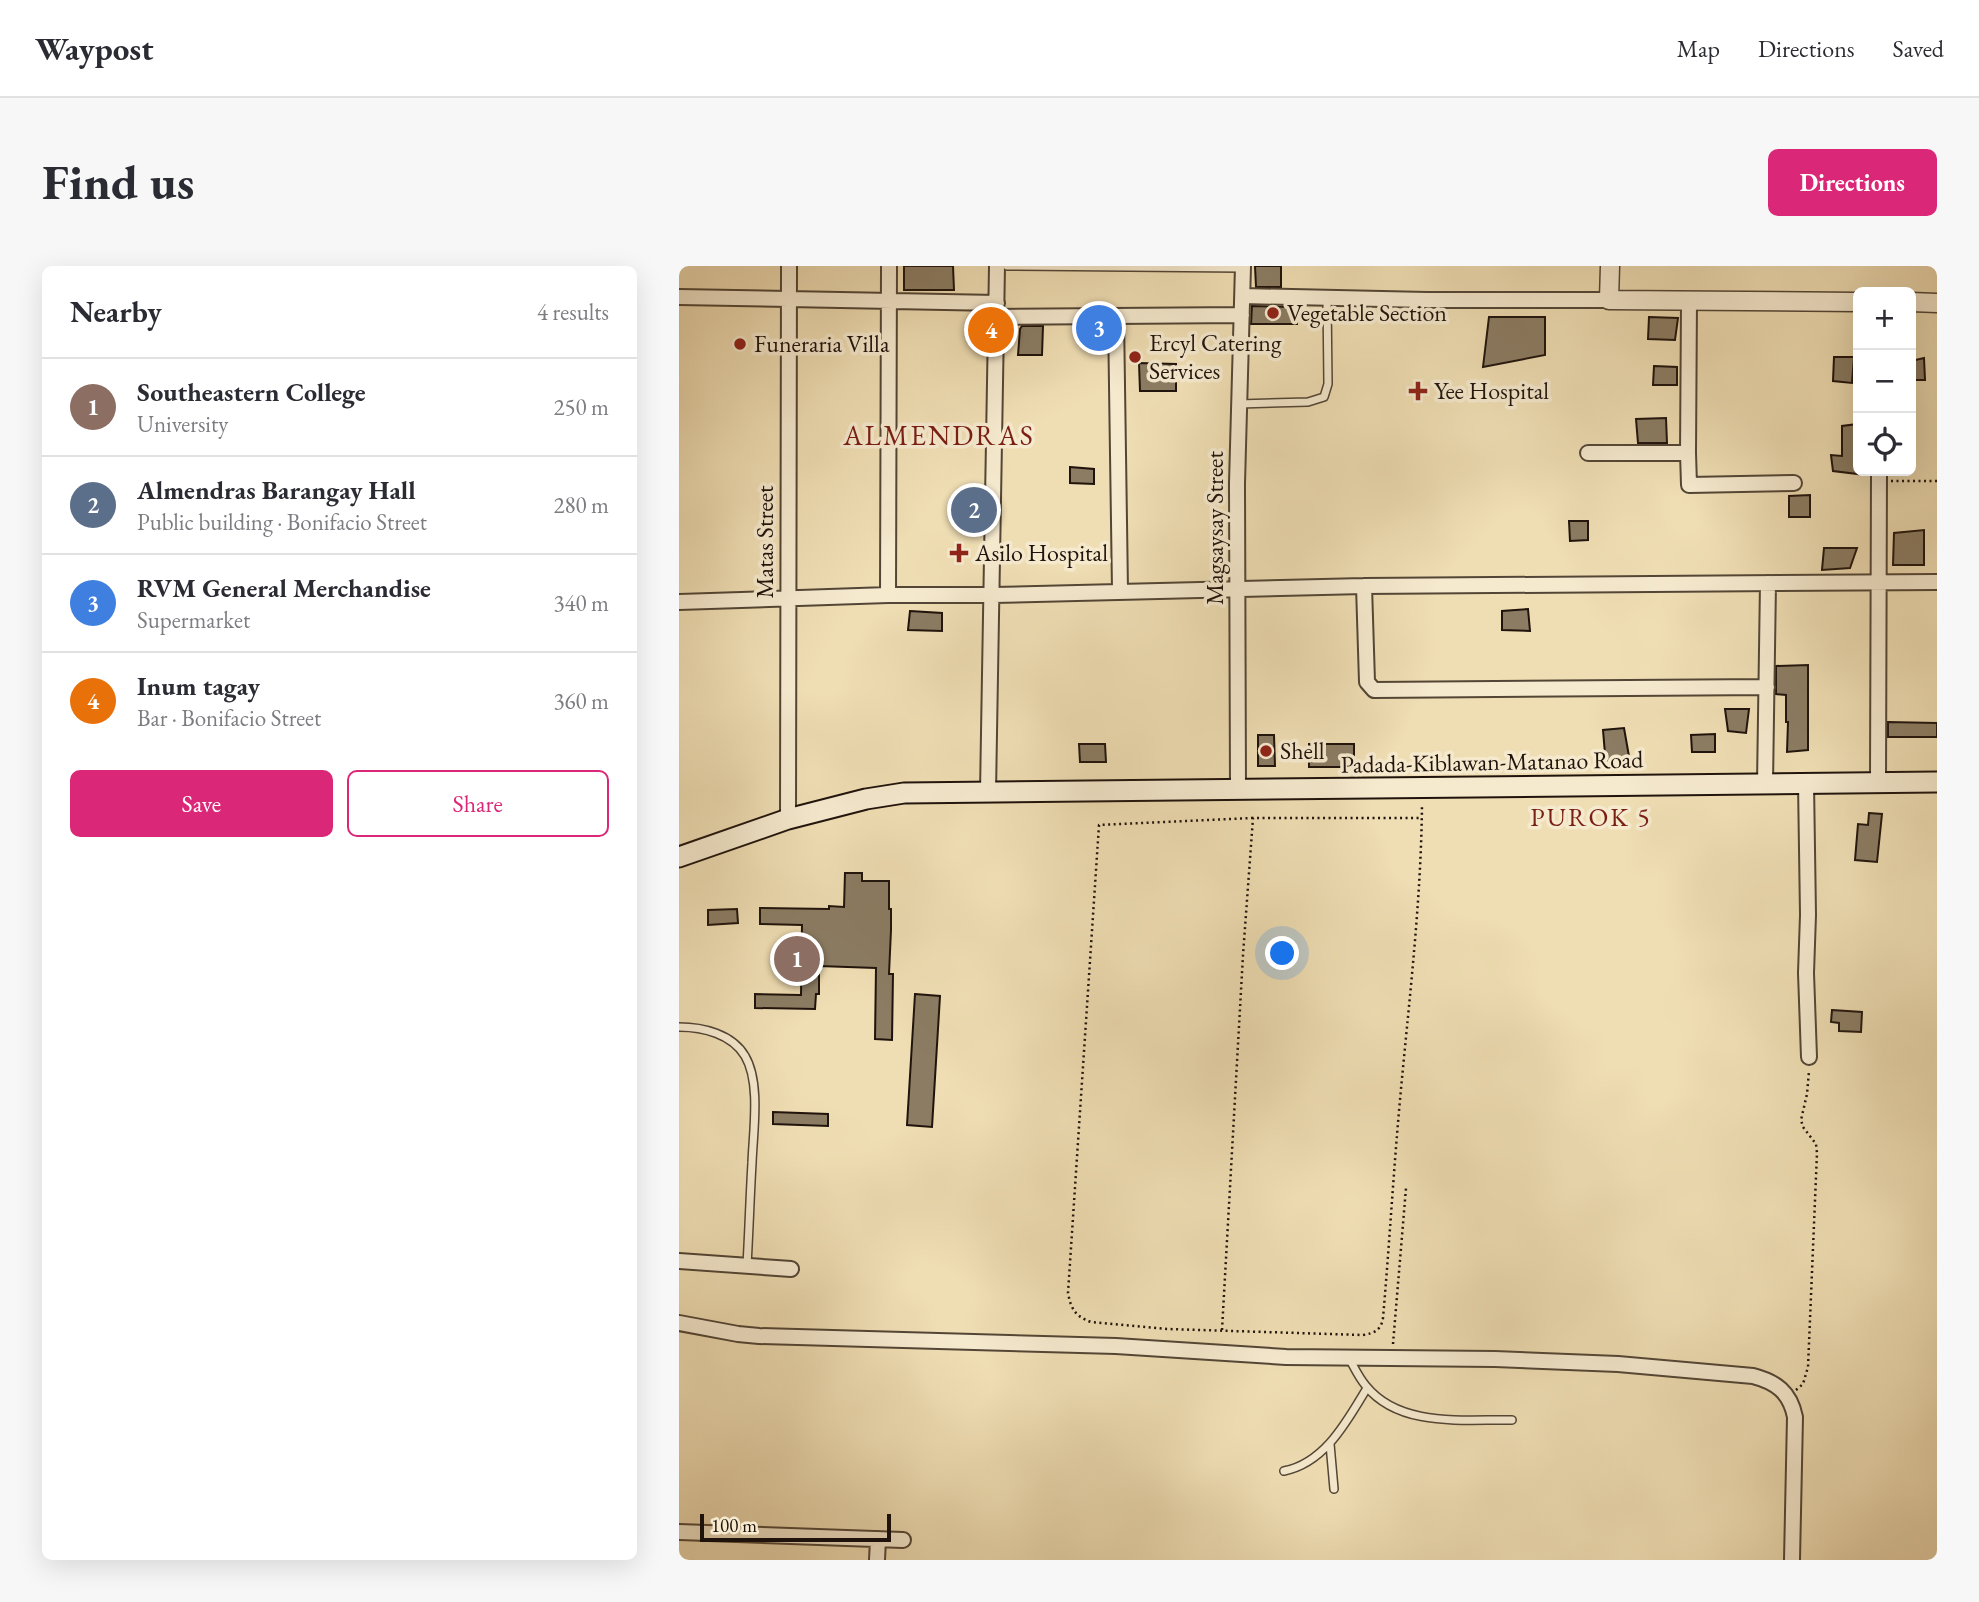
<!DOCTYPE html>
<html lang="en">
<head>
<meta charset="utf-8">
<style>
  body { margin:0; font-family:"EB Garamond",serif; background:#f7f7f7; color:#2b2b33 }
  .controls { position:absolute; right:21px; top:21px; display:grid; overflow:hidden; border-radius:10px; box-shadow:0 7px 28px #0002 }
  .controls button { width:63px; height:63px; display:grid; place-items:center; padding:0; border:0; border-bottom:2px solid #e1e1e2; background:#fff; color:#2b2b33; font:35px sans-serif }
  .scale { position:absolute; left:21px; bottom:18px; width:191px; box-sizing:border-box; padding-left:7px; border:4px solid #1f130c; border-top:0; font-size:19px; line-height:24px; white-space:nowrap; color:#1f130c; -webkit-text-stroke:5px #f5e9ce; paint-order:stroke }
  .you { position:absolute; left:604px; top:688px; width:24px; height:24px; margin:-18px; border:5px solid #fff; border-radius:50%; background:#1a73e8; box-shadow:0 0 0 10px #1a73e833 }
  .badge { display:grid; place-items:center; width:46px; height:46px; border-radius:50%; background:#db2777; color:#fff; font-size:23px; font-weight:700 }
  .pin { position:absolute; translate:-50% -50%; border:4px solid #fff; box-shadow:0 2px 7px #0006 }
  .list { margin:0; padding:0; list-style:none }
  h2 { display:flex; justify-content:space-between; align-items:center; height:91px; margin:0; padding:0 28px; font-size:30px }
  h2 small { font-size:23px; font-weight:400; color:#7c7c81 }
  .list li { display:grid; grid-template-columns:46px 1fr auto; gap:21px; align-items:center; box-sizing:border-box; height:98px; padding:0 28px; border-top:2px solid #e1e1e2 }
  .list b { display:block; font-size:26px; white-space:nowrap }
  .list p { margin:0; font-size:23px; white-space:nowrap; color:#7c7c81 }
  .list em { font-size:23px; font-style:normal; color:#7c7c81 }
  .actions { display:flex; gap:14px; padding:21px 28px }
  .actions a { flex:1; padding:16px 0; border:2px solid #db2777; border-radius:10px; text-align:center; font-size:24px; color:#db2777 }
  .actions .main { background:#db2777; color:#fff }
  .icon { flex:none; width:38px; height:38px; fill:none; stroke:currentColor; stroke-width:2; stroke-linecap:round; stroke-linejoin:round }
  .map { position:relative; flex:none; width:1258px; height:1294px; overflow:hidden; border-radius:10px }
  header { display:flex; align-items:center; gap:42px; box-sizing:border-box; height:98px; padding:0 35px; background:#fff; border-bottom:2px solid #e1e1e2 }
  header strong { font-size:33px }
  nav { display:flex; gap:38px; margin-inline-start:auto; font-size:24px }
  .intro { display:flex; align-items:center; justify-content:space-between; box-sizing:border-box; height:168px; padding:0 42px }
  h1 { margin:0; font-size:49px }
  .button { padding:18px 32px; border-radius:10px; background:#db2777; color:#fff; font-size:24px; font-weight:700 }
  main { display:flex; gap:42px; padding:0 42px }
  aside { flex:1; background:#fff; border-radius:10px; box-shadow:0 7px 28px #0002 }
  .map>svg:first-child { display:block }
  .building { fill:#8b7c63; stroke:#1f130c; stroke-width:2 }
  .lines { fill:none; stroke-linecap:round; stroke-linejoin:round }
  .service-casing { stroke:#534636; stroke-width:10 }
  .minor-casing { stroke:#534636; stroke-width:18 }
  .tertiary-casing { stroke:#534636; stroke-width:21 }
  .secondary-casing { stroke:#1f130c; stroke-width:23 }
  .path { stroke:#1f130c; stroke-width:2.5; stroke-dasharray:2 3.5; stroke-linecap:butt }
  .service { stroke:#f5e9ce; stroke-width:7 }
  .minor { stroke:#f5e9ce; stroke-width:14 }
  .tertiary { stroke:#f5e9ce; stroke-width:18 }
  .secondary { stroke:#f5e9ce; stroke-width:19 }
  .poi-dot { fill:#8f2418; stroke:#f5e9ce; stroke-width:2.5 }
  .labels { text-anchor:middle; stroke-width:7; stroke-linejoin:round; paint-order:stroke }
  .poi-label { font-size:24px; fill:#1f130c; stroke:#f5e9ce; text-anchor:start }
  .street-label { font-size:24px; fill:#1f130c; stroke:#f5e9ce }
  .neighbourhood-label { font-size:26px; letter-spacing:2px; fill:#7a1f14; stroke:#f5e9ce }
  .quarter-label { font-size:28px; letter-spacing:2px; fill:#7a1f14; stroke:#f5e9ce }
</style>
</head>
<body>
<header>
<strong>Waypost</strong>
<nav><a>Map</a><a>Directions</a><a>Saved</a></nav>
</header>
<div class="intro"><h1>Find us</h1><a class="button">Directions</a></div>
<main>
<aside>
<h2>Nearby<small>4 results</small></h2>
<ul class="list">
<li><span class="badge" style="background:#8d6e63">1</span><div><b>Southeastern College</b><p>University</p></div><em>250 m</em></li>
<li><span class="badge" style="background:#5c6f8a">2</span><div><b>Almendras Barangay Hall</b><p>Public building · Bonifacio Street</p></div><em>280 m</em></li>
<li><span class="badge" style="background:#3f7fe0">3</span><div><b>RVM General Merchandise</b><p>Supermarket</p></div><em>340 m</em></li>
<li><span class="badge" style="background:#e8710a">4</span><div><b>Inum tagay</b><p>Bar · Bonifacio Street</p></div><em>360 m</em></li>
</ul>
<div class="actions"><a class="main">Save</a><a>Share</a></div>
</aside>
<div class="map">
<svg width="1258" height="1294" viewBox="0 0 1258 1294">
  <rect width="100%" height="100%" fill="#efddb3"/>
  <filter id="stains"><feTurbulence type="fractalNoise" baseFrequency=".00286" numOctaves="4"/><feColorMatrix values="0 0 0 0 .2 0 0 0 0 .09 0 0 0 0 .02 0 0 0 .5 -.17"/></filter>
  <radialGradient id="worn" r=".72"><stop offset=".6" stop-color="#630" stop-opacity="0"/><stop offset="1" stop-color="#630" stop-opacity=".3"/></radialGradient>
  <path class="building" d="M225 0H274L275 24H225Z
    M576 0H602V21H577Z
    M573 40 618 41V58H572Z
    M810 51H866V89L804 101Z
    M970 51 999 52 996 74 969 73Z
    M343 60H364L363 89H339L341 63Z
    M1155 91H1175L1173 117 1154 115Z
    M1245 92 1246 114H1232V95Z
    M460 97 497 98V125H461Z
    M975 100 998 101V119H974Z
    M987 152 988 177H959L957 153Z
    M1179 158V208L1154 205 1152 189 1163 190V160Z
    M391 201 415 203V218L391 217Z
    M1131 229V251H1110V230Z
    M890 255H909V274L891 275Z
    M1245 264V299H1214L1215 267Z
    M1145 282H1178L1171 302 1143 304Z
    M849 343 851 365 823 364V345Z
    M231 345 263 347V365L229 364Z
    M1129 399V484L1108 486 1109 456H1107V429L1097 428V400Z
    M1046 443H1070L1067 467 1049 465Z
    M1209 456 1258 457V471H1209Z
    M945 462 951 496 927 500 924 464Z
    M1036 468V486H1013L1012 469Z
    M579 469H595L596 500H579Z
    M400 478H426L427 496H401Z
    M630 478H675V501H630Z
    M1190 547 1203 548 1198 596 1176 594 1179 558 1189 559Z
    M166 607H183V615H210V643H212V664L210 708H214L213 774 196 773 197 702 140 700V728H137L136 743 76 742V728L122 729 123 659 81 658V642L150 643V640L165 641Z
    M58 643 59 657 29 659V644Z
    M236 728 261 730 253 861 228 859Z
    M1153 744 1183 746 1182 766 1160 765V757L1152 756Z
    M94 846 149 848V860L94 858Z"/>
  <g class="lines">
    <defs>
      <path id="service" d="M328 0 563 2
        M560 138 629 136 645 131 649 118 648 32
        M0 761C24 761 53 768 66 790 82 817 74 866 73 897 71 931 70 965 68 999
        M670 1092C675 1101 680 1112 687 1120 721 1162 785 1153 833 1154
        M651 1178 655 1223
        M605 1205C646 1197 668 1155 688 1122"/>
      <path id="minor" d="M564 30 748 34H930
        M0 31 318 37
        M317 51 563 49
        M437 51 441 324
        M909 187H1009L1010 35
        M1009 187 1010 219 1115 217
        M685 320 688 416 695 424 1088 421
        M209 329 210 0
        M0 336 209 329H314L685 320 1258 316
        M1086 517 1089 317
        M1127 517 1129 649 1127 707 1130 791
        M1199 517 1200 205
        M559 524 558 217 564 0
        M309 526 318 0
        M109 553 110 0
        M0 995 112 1003
        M0 1057 59 1068 80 1070 437 1080 607 1091 816 1093 939 1098 1074 1110C1097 1116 1111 1126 1116 1151L1113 1294
        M0 1266 224 1274
        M198 1294 199 1273"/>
      <path id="tertiary" d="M931 0 930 34 1179 36
        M1232 36 1258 37"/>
      <path id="secondary" d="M0 591 109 553 187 533 225 527 1258 516"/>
    </defs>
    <use href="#service" class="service-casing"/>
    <use href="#minor" class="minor-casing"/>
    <use href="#tertiary" class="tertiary-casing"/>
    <use href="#secondary" class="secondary-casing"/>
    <path class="path" d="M1212 215H1258
      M574 552 420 559 389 1027C392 1043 396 1050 412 1056L488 1063 684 1069C696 1067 702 1064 704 1052 710 983 714 914 720 845 729 743 742 641 743 538
      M543 1064 564 689 574 552H743
      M714 1078 727 922
      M1117 1124 1124 1118 1129 1101 1138 887 1137 878 1124 861 1122 854 1128 828 1130 805"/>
    <use href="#service" class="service"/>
    <use href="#minor" class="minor"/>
    <use href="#tertiary" class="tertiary"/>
    <use href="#secondary" class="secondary"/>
  </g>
  <g class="poi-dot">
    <circle cx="594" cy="47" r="7"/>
    <circle cx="61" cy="78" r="7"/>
    <circle cx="456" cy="91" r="7"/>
    <path d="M735.5 114.5h7v7h7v7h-7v7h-7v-7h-7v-7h7z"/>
    <path d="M276.5 276.5h7v7h7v7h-7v7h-7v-7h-7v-7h7z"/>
    <circle cx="587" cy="485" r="7"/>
  </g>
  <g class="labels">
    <g class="poi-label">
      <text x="608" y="55">Vegetable Section</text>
      <text x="470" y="85">Ercyl Catering<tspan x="470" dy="28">Services</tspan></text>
      <text x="75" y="86">Funeraria Villa</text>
      <text x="755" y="133">Yee Hospital</text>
      <text x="296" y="295">Asilo Hospital</text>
      <text x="601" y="493">Shell</text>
    </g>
    <g class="street-label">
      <text transform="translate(536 262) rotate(-90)" y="8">Magsaysay Street</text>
      <text transform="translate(86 276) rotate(-90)" y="8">Matas Street</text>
      <text transform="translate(813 496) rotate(-1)" y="8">Padada-Kiblawan-Matanao Road</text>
    </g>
    <g class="neighbourhood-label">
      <text x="912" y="560">PUROK 5</text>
    </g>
    <g class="quarter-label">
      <text x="260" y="179">ALMENDRAS</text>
    </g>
  </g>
  <rect width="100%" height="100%" filter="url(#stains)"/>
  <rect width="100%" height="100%" fill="url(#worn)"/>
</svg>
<div class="controls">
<button>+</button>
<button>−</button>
<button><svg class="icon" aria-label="locate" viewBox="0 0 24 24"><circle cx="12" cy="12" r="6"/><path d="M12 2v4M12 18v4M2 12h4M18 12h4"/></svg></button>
</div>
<div class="scale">100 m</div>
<div class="you"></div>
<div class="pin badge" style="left:118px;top:693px;background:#8d6e63">1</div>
<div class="pin badge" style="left:295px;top:244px;background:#5c6f8a">2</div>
<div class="pin badge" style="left:420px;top:62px;background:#3f7fe0">3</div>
<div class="pin badge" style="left:312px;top:64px;background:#e8710a">4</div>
</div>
</main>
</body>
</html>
